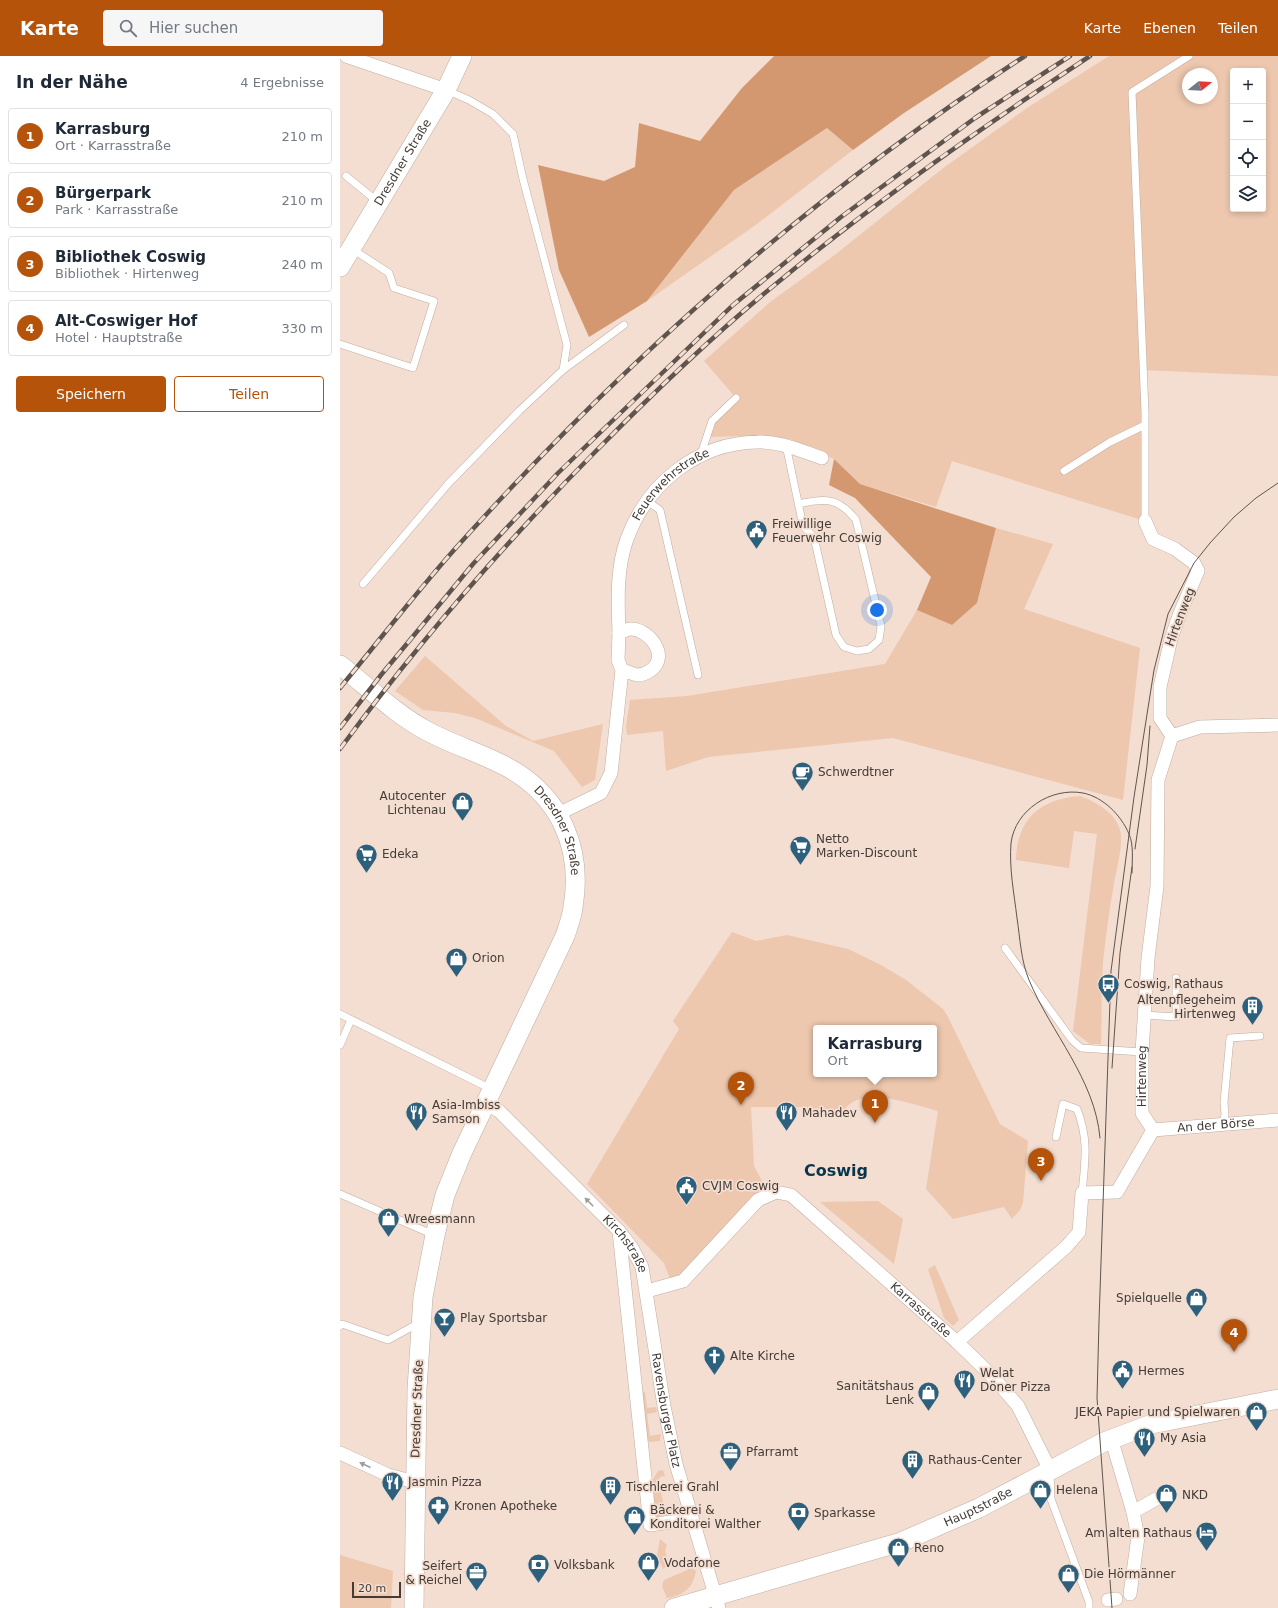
<!DOCTYPE html>
<html lang="de">
<head>
<meta charset="utf-8">
<style>
  body { margin:0; font-family:"DejaVu Sans",sans-serif; background:#f6f6f7; color:#1f2937 }
  .controls { position:absolute; right:12px; top:12px; display:grid; overflow:hidden; border-radius:4px; box-shadow:0 2px 6px #0003 }
  .controls button { width:36px; height:36px; display:grid; place-items:center; padding:0; border:0; border-bottom:1px solid #e0e1e3; background:#fff; color:#1f2937; font:20px sans-serif }
  .compass { position:absolute; left:842px; top:12px; width:36px; height:36px; border-radius:50%; background:#fff; box-shadow:0 2px 6px #0003; rotate:72deg }
  .scale { position:absolute; left:12px; bottom:10px; width:49px; box-sizing:border-box; padding-left:4px; border:2px solid #433b36; border-top:0; font-size:11px; line-height:14px; white-space:nowrap; color:#433b36; -webkit-text-stroke:3px #f3ded1; paint-order:stroke }
  .you { position:absolute; left:537px; top:554px; width:14px; height:14px; margin:-10px; border:3px solid #fff; border-radius:50%; background:#1a73e8; box-shadow:0 0 0 6px #1a73e833 }
  .badge { display:grid; place-items:center; width:26px; height:26px; border-radius:50%; background:#b45309; color:#fff; font-size:13px; font-weight:700 }
  .pin { position:absolute; translate:-50% -33px; filter:drop-shadow(0 1px 2px #0008) }
  .pin::after { content:''; position:absolute; top:21px; width:14px; height:12px; background:inherit; clip-path:polygon(0 0,100% 0,50% 100%) }
  .popup { position:absolute; left:473px; top:969px; width:124px; height:52px; box-sizing:border-box; display:grid; place-content:center; border-radius:4px; background:#fff; filter:drop-shadow(0 1px 3px #0005); font-size:13px; white-space:nowrap; color:#747a83 }
  .popup b { font-size:15px; color:#1f2937 }
  .popup::after { content:''; position:absolute; left:50%; top:100%; margin-left:-8px; border:8px solid transparent; border-top-color:#fff }
  .list { margin:0; padding:0; list-style:none }
  h2 { display:flex; justify-content:space-between; align-items:center; height:52px; margin:0; padding:0 16px; font-size:17px }
  h2 small { font-size:13px; font-weight:400; color:#747a83 }
  .list li { display:grid; grid-template-columns:26px 1fr auto; gap:12px; align-items:center; box-sizing:border-box; height:56px; margin:0 8px 8px; padding:0 8px; border:1px solid #e0e1e3; border-radius:4px }
  .list b { display:block; font-size:15px; white-space:nowrap }
  .list p { margin:0; font-size:13px; white-space:nowrap; color:#747a83 }
  .list em { font-size:13px; font-style:normal; color:#747a83 }
  .actions { display:flex; gap:8px; padding:12px 16px }
  .actions a { flex:1; padding:9px 0; border:1px solid #b45309; border-radius:4px; text-align:center; font-size:14px; color:#b45309 }
  .actions .main { background:#b45309; color:#fff }
  .icon { flex:none; width:22px; height:22px; fill:none; stroke:currentColor; stroke-width:2; stroke-linecap:round; stroke-linejoin:round }
  .map { position:relative; flex:none; width:938px; height:1552px; overflow:hidden }
  header { display:flex; align-items:center; gap:24px; box-sizing:border-box; height:56px; padding:0 20px; background:#b45309; color:#fff }
  header strong { font-size:19px }
  nav { display:flex; gap:22px; margin-inline-start:auto; font-size:14px }
  .search { width:280px; height:36px; background:#f6f6f7; display:flex; align-items:center; gap:10px; box-sizing:border-box; padding:0 14px; border-radius:4px; color:#747a83; font-size:15px }
  main { display:flex }
  aside { flex:1; background:#fff }
  .map>svg:first-child { display:block }
  .green { fill:#edc7ae; fill-rule:evenodd }
  .forest { fill:#d39870 }
  .lines { fill:none; stroke-linecap:round; stroke-linejoin:round }
  .lane-casing { stroke:#c1ada0; stroke-width:8 }
  .street-casing { stroke:#c1ada0; stroke-width:14 }
  .secondary-casing { stroke:#c1ada0; stroke-width:20 }
  .lane { stroke:#fff; stroke-width:7 }
  .street { stroke:#fff; stroke-width:13 }
  .secondary { stroke:#fff; stroke-width:19 }
  .tram { stroke:#5f554e; stroke-width:1 }
  .rail-casing { stroke:#5f554e; stroke-width:4.5 }
  .rail { stroke:#f3ded1; stroke-width:3; stroke-dasharray:9; stroke-linecap:butt }
  .oneway { fill:#a19d9a }
  .labels { text-anchor:middle; stroke-width:3.5; stroke-linejoin:round; paint-order:stroke }
  .street-label { font-size:12px; fill:#433b36; stroke:#f3ded1 }
  .poi-label { font-size:12px; fill:#433b36; stroke:#f3ded1; text-anchor:start }
  .district-label { font-size:16px; font-weight:bold; fill:#08354b; stroke:#f3ded1 }
</style>
</head>
<body>
<header>
<strong>Karte</strong>
<div class="search"><svg class="icon" aria-label="search" viewBox="0 0 24 24"><circle cx="10" cy="10" r="6"/><path d="M15 15l6 6"/></svg>Hier suchen</div>
<nav><a>Karte</a><a>Ebenen</a><a>Teilen</a></nav>
</header>
<main>
<aside>
<h2>In der Nähe<small>4 Ergebnisse</small></h2>
<ul class="list">
<li><span class="badge">1</span><div><b>Karrasburg</b><p>Ort · Karrasstraße</p></div><em>210 m</em></li>
<li><span class="badge">2</span><div><b>Bürgerpark</b><p>Park · Karrasstraße</p></div><em>210 m</em></li>
<li><span class="badge">3</span><div><b>Bibliothek Coswig</b><p>Bibliothek · Hirtenweg</p></div><em>240 m</em></li>
<li><span class="badge">4</span><div><b>Alt-Coswiger Hof</b><p>Hotel · Hauptstraße</p></div><em>330 m</em></li>
</ul>
<div class="actions"><a class="main">Speichern</a><a>Teilen</a></div>
</aside>
<div class="map">
<svg width="938" height="1552" viewBox="0 0 938 1552">
  <rect width="100%" height="100%" fill="#f3ded1"/>
  <path class="green" d="M769 0H938V320L803 314 805 465 612 405 596 451 520 428 494 403 450 383 402 380 367 381 372 365 396 342 364 305 429 247 496 198 602 113 687 52ZM893 15H923V153H893ZM848 18H872V42H848Z
    M487 72 513 94 417 168 307 245 394 134Z
    M656 472 713 488 684 553 800 592 783 744 553 682 368 701 326 715 323 675 287 679 286 670 290 644 347 640 545 608 577 554 612 569 637 547Z
    M85 600 166 670 193 685 263 668 255 724 242 731 214 695 135 662 115 657 83 654 55 635Z
    M740 740C756 746 775 756 780 774 784 788 776 814 774 828 769 854 766 880 763 906 761 933 762 961 761 988H750L733 975 757 778 734 775 729 812 676 804C677 763 700 743 740 740Z
    M392 876 416 885 447 879 508 893 541 909 566 924 603 953 607 959 660 1068 688 1085 683 1147 680 1154 672 1163 664 1151 613 1163 586 1133 598 1055C574 1049 516 1027 503 1057H468L467 1051H411L414 1110 424 1129 342 1221 330 1223 324 1207 247 1128 339 973 333 965ZM476 972H594V1018H476Z
    M538 1145 563 1163 554 1208 480 1146Z
    M595 1209 619 1264 613 1270 604 1262 588 1213Z
    M300 1336H305L307 1352 316 1351 317 1356 307 1358 310 1380 321 1378 320 1385 309 1386 306 1382Z
    M323 1414 325 1420 320 1421 318 1426 325 1453 333 1451 335 1457 331 1461 316 1462 312 1425 318 1415Z
    M320 1483 327 1489 325 1495 329 1508 323 1513 317 1499Z
    M0 1499 53 1515 51 1552H0Z
    M352 1512 356 1515C353 1532 344 1539 327 1542L322 1530 324 1524Z"/>
  <path class="forest" d="M434 0H651L564 57 513 94 487 72 394 134 307 245 249 281 219 214 198 109 264 125 295 111 299 67 360 85 402 32Z
    M494 403 520 428 656 472 637 547 612 569 577 554 591 521 515 442 489 429Z"/>
  <g class="lines">
    <defs>
      <path id="lane" d="M6 120 38 146
        M0 288 73 312 94 245 54 232 49 217 12 193
        M223 314 284 269
        M446 389 463 470 474 481 496 579 504 591 517 595 529 593 539 584 541 570 516 464C498 441 485 442 458 448
        M361 398 372 365 396 342
        M724 415 770 386 805 369
        M306 444 320 454 358 619
        M805 465V356L792 36 849 0
        M23 528 108 428 179 355 223 314 227 289 183 123 173 78 153 58 129 44 106 34
        M665 892 732 984 741 992 802 996
        M0 958 151 1033
        M804 959 836 961V922
        M0 989 11 964
        M882 1069 885 1059 884 1046 890 982 920 980
        M716 1081 723 1048 737 1053C749 1083 745 1106 742 1137
        M0 1138 94 1179
        M0 1270 2 1268 48 1284 79 1267
        M710 1417 711 1443 749 1546V1552"/>
      <g id="street">
        <path d="M6 0 106 34"/>
        <path d="M805 465 813 483 835 493 854 507 858 515 840 557 831 583 820 631V662L832 680"/>
        <path id="s1" d="M279 577C278 546 276 513 287 483 307 428 357 387 417 386 440 385 461 395 482 402"/>
        <path d="M832 680 860 671 938 669"/>
        <path d="M218 758 261 737 271 717 282 614C287 615 292 618 297 619 302 619 307 617 311 614 330 600 309 573 291 573 287 573 282 576 279 577L278 604 282 614"/>
        <path id="s2" d="M145 1047 159 1055 279 1175 292 1192 302 1211 324 1350 336 1408 379 1552"/>
        <path id="s3" d="M813 1074 802 1057V996L808 902 817 830 818 724 832 680"/>
        <path id="s4" d="M813 1074 938 1064"/>
        <path d="M279 1175 310 1469 351 1463"/>
        <path id="s5" d="M307 1235 343 1225 418 1144 436 1136 451 1139 617 1286 653 1321 678 1350 710 1414"/>
        <path d="M617 1286 726 1191 739 1176 742 1137 777 1136 813 1074"/>
        <path d="M771 1382 793 1456 798 1481 790 1538"/>
        <path d="M0 1397 48 1419 75 1426"/>
        <path d="M793 1456 816 1443"/>
        <path d="M768 1544 776 1543"/>
      </g>
      <g id="secondary">
        <path id="s6" d="M0 211 106 34 122 0"/>
        <path id="s7" d="M0 609C28 631 55 658 87 675 113 689 141 697 167 711 220 740 243 792 233 851 232 861 228 871 225 880L122 1097 105 1139 95 1179 83 1241 77 1333 74 1552"/>
        <path id="s8" d="M334 1552 561 1486 639 1452 764 1386 812 1368 938 1343"/>
      </g>
    </defs>
    <use href="#lane" class="lane-casing"/>
    <use href="#street" class="street-casing"/>
    <use href="#secondary" class="secondary-casing"/>
    <use href="#lane" class="lane"/>
    <use href="#street" class="street"/>
    <use href="#secondary" class="secondary"/>
    <path class="tram" d="M795 793 807 709 810 670
      M772 1012 780 897 792 811
      M760 1082C755 1023 711 977 689 924 681 905 680 882 677 862 674 837 669 812 671 787 675 754 711 731 743 737 763 741 781 759 789 778 794 789 792 804 792 817
      M772 1552 757 1342 759 1265 771 915 794 741 814 614 828 558 854 507 870 487 894 461 916 442 938 427"/>
    <defs>
      <path id="rail" d="M0 632C38 586 74 539 114 494 282 306 473 137 685 0
        M0 672 41 619 133 508 218 417 393 249 501 161 635 62 730 0
        M0 693C78 587 163 489 255 396 313 337 373 279 437 227 536 145 642 71 750 0"/>
    </defs>
    <use href="#rail" class="rail-casing"/>
    <use href="#rail" class="rail"/>
  </g>
  <defs><path id="oneway-solid" d="M-6-.8H1V-3.2L6.5 0L1 3.2V.8H-6Z"/></defs>
  <g class="oneway">
    <use href="#oneway-solid" transform="translate(249 1146) rotate(-135)"/>
    <use href="#oneway-solid" transform="translate(25 1409) rotate(-156)"/>
  </g>
  <defs>
    <symbol id="civic-pin" viewBox="-11 -11 22 30"><path d="M0 17L-7.5 6A9.5 9.5 0 1 1 7.5 6Z" fill="#2c607c" stroke="#f3ded1"/><path d="M-.6-6.5H3V-4.5H.6V-3L4-1V1h2V6H-6V1h2V-1L-.6-3ZM-1.2 2.5V6h2.4V2.5Z" fill="#fff"/></symbol>
    <symbol id="cafe-pin" viewBox="-11 -11 22 30"><path d="M0 17L-7.5 6A9.5 9.5 0 1 1 7.5 6Z" fill="#2c607c" stroke="#f3ded1"/><path d="M-5.5-4.5H6V0H3Q3 3.5 0 3.5H-2.5Q-5.5 3.5-5.5 0ZM3-3.2v2h1.7v-2ZM-6 4.5H4V6H-6Z" fill="#fff"/></symbol>
    <symbol id="shop-pin" viewBox="-11 -11 22 30"><path d="M0 17L-7.5 6A9.5 9.5 0 1 1 7.5 6Z" fill="#2c607c" stroke="#f3ded1"/><path d="M-5-2.5h2.3a2.7 3.5 0 0 1 5.4 0H5L5.5 6h-11ZM-1.5-2.5h3a1.5 2.3 0 0 0-3 0Z" fill="#fff"/></symbol>
    <symbol id="supermarket-pin" viewBox="-11 -11 22 30"><path d="M0 17L-7.5 6A9.5 9.5 0 1 1 7.5 6Z" fill="#2c607c" stroke="#f3ded1"/><path d="M-6-5.5h2.5l.6 2H6L4.5 2H-2.5L-4.4-4H-6ZM-1.5 3.2a1.3 1.3 0 1 0 .1 0ZM3 3.2a1.3 1.3 0 1 0 .1 0Z" fill="#fff"/></symbol>
    <symbol id="bus-pin" viewBox="-11 -11 22 30"><path d="M0 17L-7.5 6A9.5 9.5 0 1 1 7.5 6Z" fill="#2c607c" stroke="#f3ded1"/><path d="M-5-6H5V4H4V6H2V4H-2V6H-4V4H-5ZM-3.5-4V0h7V-4ZM-3.5 1.2v1.5H-2V1.2ZM2 1.2v1.5H3.5V1.2Z" fill="#fff"/></symbol>
    <symbol id="building-pin" viewBox="-11 -11 22 30"><path d="M0 17L-7.5 6A9.5 9.5 0 1 1 7.5 6Z" fill="#2c607c" stroke="#f3ded1"/><path d="M-4-6H4V6H1V3H-1V6H-4ZM-2.5-4.3h1.7v1.8h-1.7ZM.8-4.3h1.7v1.8H.8ZM-2.5-1h1.7V.8h-1.7ZM.8-1h1.7V.8H.8Z" fill="#fff"/></symbol>
    <symbol id="restaurant-pin" viewBox="-11 -11 22 30"><path d="M0 17L-7.5 6A9.5 9.5 0 1 1 7.5 6Z" fill="#2c607c" stroke="#f3ded1"/><path d="M-5-6h1v4h1v-4h1v4h1v-4h1v5L-1.5 .5V6h-2V.5L-5-1ZM5-6V6H3V1.5H1.5Q1.5-4 5-6Z" fill="#fff"/></symbol>
    <symbol id="bar-pin" viewBox="-11 -11 22 30"><path d="M0 17L-7.5 6A9.5 9.5 0 1 1 7.5 6Z" fill="#2c607c" stroke="#f3ded1"/><path d="M-6-5H6L.8 .8V4.5H3.5V6h-7V4.5H-.8V.8Z" fill="#fff"/></symbol>
    <symbol id="church-pin" viewBox="-11 -11 22 30"><path d="M0 17L-7.5 6A9.5 9.5 0 1 1 7.5 6Z" fill="#2c607c" stroke="#f3ded1"/><path d="M-1.2-6h2.4v3.5h3.3v2.4h-3.3V6h-2.4V-.1h-3.3v-2.4h3.3Z" fill="#fff"/></symbol>
    <symbol id="office-pin" viewBox="-11 -11 22 30"><path d="M0 17L-7.5 6A9.5 9.5 0 1 1 7.5 6Z" fill="#2c607c" stroke="#f3ded1"/><path d="M-6-3h4V-5.5h4V-3h4V5H-6ZM-1-4.5V-3h2v-1.5ZM-6 0V1H6V0Z" fill="#fff"/></symbol>
    <symbol id="pharmacy-pin" viewBox="-11 -11 22 30"><path d="M0 17L-7.5 6A9.5 9.5 0 1 1 7.5 6Z" fill="#2c607c" stroke="#f3ded1"/><path d="M-2-6h4v4h4v4h-4v4h-4v-4h-4v-4h4Z" fill="#fff"/></symbol>
    <symbol id="bank-pin" viewBox="-11 -11 22 30"><path d="M0 17L-7.5 6A9.5 9.5 0 1 1 7.5 6Z" fill="#2c607c" stroke="#f3ded1"/><path d="M-6-4H6V4H-6ZM0-2.3a2.3 2.3 0 1 0 0 4.6a2.3 2.3 0 1 0 0-4.6Z" fill="#fff"/></symbol>
    <symbol id="hotel-pin" viewBox="-11 -11 22 30"><path d="M0 17L-7.5 6A9.5 9.5 0 1 1 7.5 6Z" fill="#2c607c" stroke="#f3ded1"/><path d="M-6-4.5h1.5V1H6V5H4.5V3h-9V5H-6ZM-4 0a1.8 1.8 0 1 1 3.6 0ZM.5 0V-2.5h3Q6-2.5 6 0Z" fill="#fff"/></symbol>
  </defs>
  <g fill-rule="evenodd">
    <use href="#civic-pin" x="404" y="462" width="25" height="34"/>
    <use href="#cafe-pin" x="450" y="704" width="25" height="34"/>
    <use href="#shop-pin" x="110" y="734" width="25" height="34"/>
    <use href="#supermarket-pin" x="448" y="778" width="25" height="34"/>
    <use href="#supermarket-pin" x="14" y="786" width="25" height="34"/>
    <use href="#shop-pin" x="104" y="890" width="25" height="34"/>
    <use href="#bus-pin" x="756" y="916" width="25" height="34"/>
    <use href="#building-pin" x="900" y="938" width="25" height="34"/>
    <use href="#restaurant-pin" x="64" y="1044" width="25" height="34"/>
    <use href="#restaurant-pin" x="434" y="1044" width="25" height="34"/>
    <use href="#civic-pin" x="334" y="1118" width="25" height="34"/>
    <use href="#shop-pin" x="36" y="1150" width="25" height="34"/>
    <use href="#shop-pin" x="844" y="1230" width="25" height="34"/>
    <use href="#bar-pin" x="92" y="1250" width="25" height="34"/>
    <use href="#church-pin" x="362" y="1288" width="25" height="34"/>
    <use href="#civic-pin" x="770" y="1302" width="25" height="34"/>
    <use href="#restaurant-pin" x="612" y="1312" width="25" height="34"/>
    <use href="#shop-pin" x="576" y="1324" width="25" height="34"/>
    <use href="#shop-pin" x="904" y="1344" width="25" height="34"/>
    <use href="#restaurant-pin" x="792" y="1370" width="25" height="34"/>
    <use href="#office-pin" x="378" y="1384" width="25" height="34"/>
    <use href="#building-pin" x="560" y="1392" width="25" height="34"/>
    <use href="#restaurant-pin" x="40" y="1414" width="25" height="34"/>
    <use href="#building-pin" x="258" y="1418" width="25" height="34"/>
    <use href="#shop-pin" x="688" y="1422" width="25" height="34"/>
    <use href="#shop-pin" x="814" y="1426" width="25" height="34"/>
    <use href="#pharmacy-pin" x="86" y="1438" width="25" height="34"/>
    <use href="#bank-pin" x="446" y="1444" width="25" height="34"/>
    <use href="#shop-pin" x="282" y="1448" width="25" height="34"/>
    <use href="#hotel-pin" x="854" y="1464" width="25" height="34"/>
    <use href="#shop-pin" x="546" y="1480" width="25" height="34"/>
    <use href="#shop-pin" x="296" y="1494" width="25" height="34"/>
    <use href="#bank-pin" x="186" y="1496" width="25" height="34"/>
    <use href="#office-pin" x="124" y="1504" width="25" height="34"/>
    <use href="#shop-pin" x="716" y="1506" width="25" height="34"/>
  </g>
  <g class="labels">
    <g class="street-label">
      <text dy="4" stroke="none"><textPath href="#s6" startOffset="122">Dresdner Straße</textPath></text>
      <text dy="4" stroke="none"><textPath href="#s1" startOffset="167">Feuerwehrstraße</textPath></text>
      <text transform="translate(840 561) rotate(-69)" y="4">Hirtenweg</text>
      <text dy="4" stroke="none"><textPath href="#s7" startOffset="282">Dresdner Straße</textPath></text>
      <text dy="4" stroke="none"><textPath href="#s3" startOffset="57">Hirtenweg</textPath></text>
      <text dy="4" stroke="none"><textPath href="#s4" startOffset="63">An der Börse</textPath></text>
      <text dy="4" stroke="none"><textPath href="#s2" startOffset="200">Kirchstraße</textPath></text>
      <text dy="4" stroke="none"><textPath href="#s5" startOffset="356">Karrasstraße</textPath></text>
      <text transform="translate(77 1353) rotate(-88)" y="4">Dresdner Straße</text>
      <text dy="4" stroke="none"><textPath href="#s2" startOffset="374">Ravensburger Platz</textPath></text>
      <text dy="4" stroke="none"><textPath href="#s8" startOffset="321">Hauptstraße</textPath></text>
    </g>
    <g class="poi-label">
      <text x="432" y="472">Freiwillige<tspan x="432" dy="14">Feuerwehr Coswig</tspan></text>
      <text x="478" y="720">Schwerdtner</text>
      <text x="106" y="744" text-anchor="end">Autocenter<tspan x="106" dy="14">Lichtenau</tspan></text>
      <text x="476" y="787">Netto<tspan x="476" dy="14">Marken-Discount</tspan></text>
      <text x="42" y="802">Edeka</text>
      <text x="132" y="906">Orion</text>
      <text x="784" y="932">Coswig, Rathaus</text>
      <text x="896" y="948" text-anchor="end">Altenpflegeheim<tspan x="896" dy="14">Hirtenweg</tspan></text>
      <text x="92" y="1053">Asia-Imbiss<tspan x="92" dy="14">Samson</tspan></text>
      <text x="462" y="1061">Mahadev</text>
      <text x="362" y="1134">CVJM Coswig</text>
      <text x="64" y="1167">Wreesmann</text>
      <text x="842" y="1246" text-anchor="end">Spielquelle</text>
      <text x="120" y="1266">Play Sportsbar</text>
      <text x="390" y="1304">Alte Kirche</text>
      <text x="798" y="1319">Hermes</text>
      <text x="640" y="1321">Welat<tspan x="640" dy="14">Döner Pizza</tspan></text>
      <text x="574" y="1334" text-anchor="end">Sanitätshaus<tspan x="574" dy="14">Lenk</tspan></text>
      <text x="900" y="1360" text-anchor="end">JEKA Papier und Spielwaren</text>
      <text x="820" y="1386">My Asia</text>
      <text x="406" y="1400">Pfarramt</text>
      <text x="588" y="1408">Rathaus-Center</text>
      <text x="68" y="1430">Jasmin Pizza</text>
      <text x="286" y="1435">Tischlerei Grahl</text>
      <text x="716" y="1438">Helena</text>
      <text x="842" y="1443">NKD</text>
      <text x="114" y="1454">Kronen Apotheke</text>
      <text x="310" y="1458">Bäckerei &amp;<tspan x="310" dy="14">Konditorei Walther</tspan></text>
      <text x="474" y="1461">Sparkasse</text>
      <text x="852" y="1481" text-anchor="end">Am alten Rathaus</text>
      <text x="574" y="1496">Reno</text>
      <text x="324" y="1511">Vodafone</text>
      <text x="214" y="1513">Volksbank</text>
      <text x="122" y="1514" text-anchor="end">Seifert<tspan x="122" dy="14">&amp; Reichel</tspan></text>
      <text x="744" y="1522">Die Hörmänner</text>
    </g>
    <g class="district-label">
      <text x="496" y="1120">Coswig</text>
    </g>
  </g>
</svg>
<div class="controls">
<button>+</button>
<button>−</button>
<button><svg class="icon" aria-label="locate" viewBox="0 0 24 24"><circle cx="12" cy="12" r="6"/><path d="M12 2v4M12 18v4M2 12h4M18 12h4"/></svg></button>
<button><svg class="icon" aria-label="layers" viewBox="0 0 24 24"><path d="M12 4l9 5-9 5-9-5zM3 14l9 5 9-5"/></svg></button>
</div>
<svg class="compass" viewBox="-18 -18 36 36"><path d="M0-13l5 13h-10z" fill="#e53935"/><path d="M0 13l5-13h-10z" fill="#747a83"/></svg>
<div class="scale">20 m</div>
<div class="you"></div>
<div class="pin badge" style="left:535px;top:1067px">1</div>
<div class="popup"><b>Karrasburg</b>Ort</div>
<div class="pin badge" style="left:401px;top:1049px">2</div>
<div class="pin badge" style="left:701px;top:1125px">3</div>
<div class="pin badge" style="left:894px;top:1296px">4</div>
</div>
</main>
</body>
</html>
